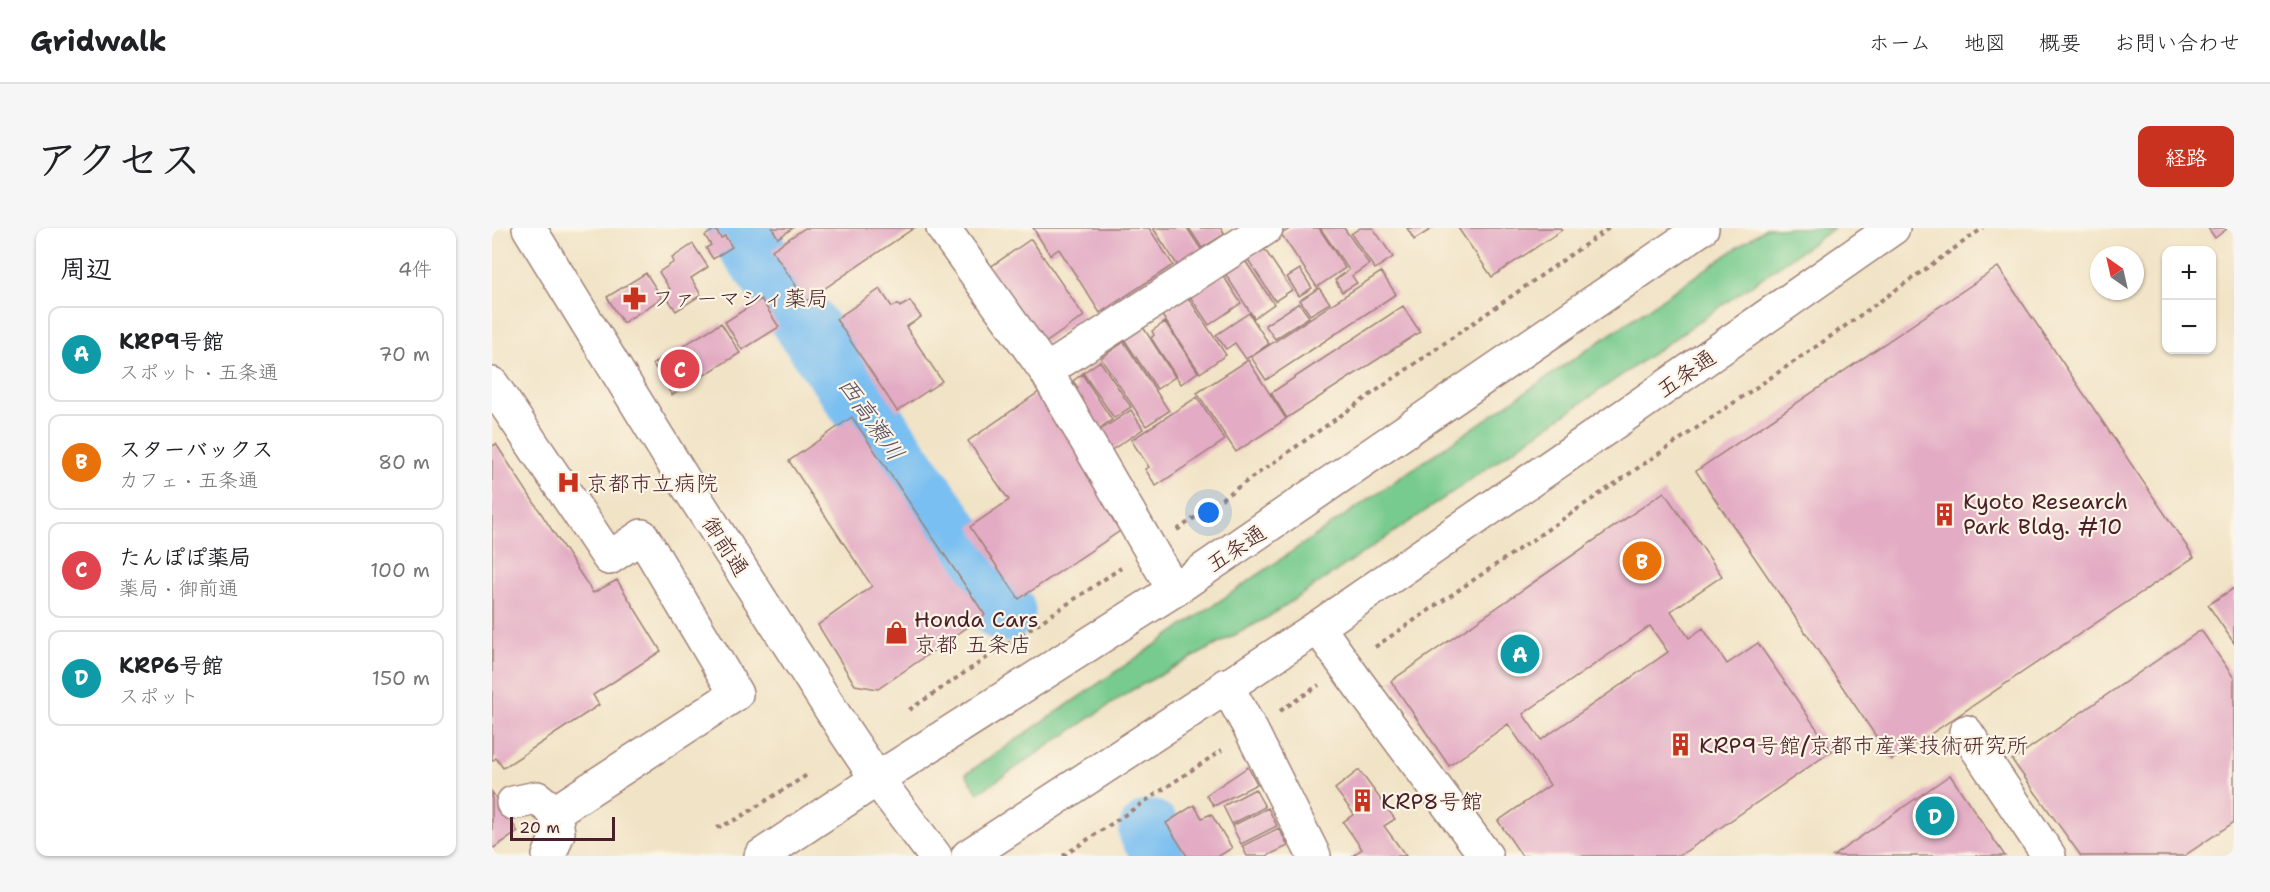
<!DOCTYPE html>
<html lang="ja">
<head>
<meta charset="utf-8">
<style>
  body { margin:0; font-family:"Shantell Sans","Klee One",sans-serif; background:#f6f6f6; color:#202124 }
  .controls { position:absolute; right:18px; top:18px; display:grid; overflow:hidden; border-radius:12px; box-shadow:0 2px 4px #0004 }
  .controls button { width:54px; height:54px; display:grid; place-items:center; padding:0; border:0; border-bottom:2px solid #e0e0e0; background:#fff; color:#202124; font:30px sans-serif }
  .compass { position:absolute; left:1598px; top:18px; width:54px; height:54px; border-radius:50%; background:#fff; box-shadow:0 2px 4px #0004; rotate:326deg }
  .scale { position:absolute; left:18px; bottom:15px; width:105px; box-sizing:border-box; padding-left:6px; border:3px solid #4a1f2b; border-top:0; font-size:16px; line-height:21px; white-space:nowrap; color:#4a1f2b; -webkit-text-stroke:4px #fcf5e5; paint-order:stroke }
  .you { position:absolute; left:717px; top:285px; width:21px; height:21px; margin:-15px; border:4px solid #fff; border-radius:50%; background:#1a73e8; box-shadow:0 0 0 9px #1a73e833 }
  .badge { display:grid; place-items:center; width:39px; height:39px; border-radius:50%; background:#c8321e; color:#fff; font-size:20px; font-weight:700 }
  .pin { position:absolute; translate:-50% -50%; border:3px solid #fff; box-shadow:0 2px 6px #0006 }
  .list { margin:0; padding:0; list-style:none }
  h2 { display:flex; justify-content:space-between; align-items:center; height:78px; margin:0; padding:0 24px; font-size:26px }
  h2 small { font-size:20px; font-weight:400; color:#757577 }
  .list li { display:grid; grid-template-columns:39px 1fr auto; gap:18px; align-items:center; box-sizing:border-box; height:96px; margin:0 12px 12px; padding:0 12px; border:2px solid #e0e0e0; border-radius:12px }
  .list b { display:block; font-size:22px; white-space:nowrap }
  .list p { margin:0; font-size:20px; white-space:nowrap; color:#757577 }
  .list em { font-size:20px; font-style:normal; color:#757577 }
  .map { position:relative; flex:none; width:1742px; height:628px; overflow:hidden; border-radius:12px }
  header { display:flex; align-items:center; gap:36px; box-sizing:border-box; height:84px; padding:0 30px; background:#fff; border-bottom:2px solid #e0e0e0 }
  header strong { font-size:28px }
  nav { display:flex; gap:33px; margin-inline-start:auto; font-size:21px }
  .intro { display:flex; align-items:center; justify-content:space-between; box-sizing:border-box; height:144px; padding:0 36px }
  h1 { margin:0; font-size:42px }
  .button { padding:15px 27px; border-radius:12px; background:#c8321e; color:#fff; font-size:21px; font-weight:700 }
  main { display:flex; gap:36px; padding:0 36px }
  aside { flex:1; background:#fff; border-radius:12px; box-shadow:0 2px 4px #0004 }
  .map>svg:first-child { display:block }
  .green { fill:#77cb8e; stroke:#60755c; stroke-width:1.5 }
  .lines { fill:none; stroke-linecap:round; stroke-linejoin:round }
  .river { stroke:#7abff1; stroke-width:63 }
  .building { fill:#e3acc4; fill-rule:evenodd }
  .minor-casing { stroke:#9e8178; stroke-width:36 }
  .highway-casing { stroke:#9e8178; stroke-width:36 }
  .path { stroke:#9e8178; stroke-width:4; stroke-dasharray:4.5 4.5; stroke-linecap:butt }
  .minor { stroke:#fff; stroke-width:33 }
  .highway { stroke:#fff; stroke-width:33 }
  .labels { text-anchor:middle; stroke-width:4.5; stroke-linejoin:round; paint-order:stroke }
  .poi-label { font-size:22px; fill:#4a1f2b; stroke:#fcf5e5; text-anchor:start }
  .street-label { font-size:22px; fill:#4a1f2b; stroke:#fcf5e5 }
  .water-label { font-size:24px; font-style:italic; fill:#584f66; stroke:#fcf5e5 }
</style>
</head>
<body>
<header>
<strong>Gridwalk</strong>
<nav><a>ホーム</a><a>地図</a><a>概要</a><a>お問い合わせ</a></nav>
</header>
<div class="intro"><h1>アクセス</h1><a class="button">経路</a></div>
<main>
<aside>
<h2>周辺<small>4件</small></h2>
<ul class="list">
<li><span class="badge" style="background:#0f9aa8">A</span><div><b>KRP9号館</b><p>スポット · 五条通</p></div><em>70 m</em></li>
<li><span class="badge" style="background:#e8710a">B</span><div><b>スターバックス</b><p>カフェ · 五条通</p></div><em>80 m</em></li>
<li><span class="badge" style="background:#e0444e">C</span><div><b>たんぽぽ薬局</b><p>薬局 · 御前通</p></div><em>100 m</em></li>
<li><span class="badge" style="background:#0f9aa8">D</span><div><b>KRP6号館</b><p>スポット</p></div><em>150 m</em></li>
</ul>
</aside>
<div class="map">
<svg width="1742" height="628" viewBox="0 0 1742 628">
  <rect width="100%" height="100%" fill="#fcf5e5"/>
  <filter id="ink" filterUnits="userSpaceOnUse"><feTurbulence type="fractalNoise" baseFrequency=".0167" numOctaves="2"/><feDisplacementMap in="SourceGraphic" scale="12" xChannelSelector="R" yChannelSelector="G"/><feConvolveMatrix kernelMatrix="1 2 1 2 8 2 1 2 1" color-interpolation-filters="sRGB"/></filter>
  <filter id="wash" filterUnits="userSpaceOnUse"><feTurbulence type="fractalNoise" baseFrequency=".008" numOctaves="4" result="noise"/><feDisplacementMap in="SourceGraphic" scale="24" xChannelSelector="R" yChannelSelector="G"/><feGaussianBlur stdDeviation="1.35" result="paint"/><feColorMatrix in="noise" values="0 0 0 0 0 0 0 0 0 0 0 0 0 0 0 0 0 1.4 0 .05"/><feComposite in="paint" operator="in"/></filter>
  <g filter="url(#wash)">
    <rect width="100%" height="100%" fill="#f1e3c6"/>
    <path class="green" d="M1274 0H1342L926 288 776 389 640 462 486 565 474 546Z"/>
    <g class="lines">
      <path class="river" d="M246 0 512 383
        M658 603 674 628"/>
    </g>
    <g id="blocks">
      <path class="building" d="M280 0H301L286 10Z
        M313 0H422L314 73 280 22Z
        M541 0H657L681 37 608 85 567 21 558 27Z
        M661 0H695L710 23 686 38Z
        M697 0H729L733 6 710 20Z
        M799 0H827L853 40 825 59 789 6Z
        M828 0H852L877 36 860 48 865 55 850 64 843 52 857 42Z
        M868 0H881L901 29 883 41 859 6Z
        M915 0H941L922 12Z
        M966 0H1068L1070 2 1000 49Z
        M1716 0H1736L1723 10Z
        M223 1 229 10 233 8 240 19 221 31 214 20 219 17 213 8Z
        M539 11 592 88 553 115 494 42Z
        M201 16 216 39 199 50 209 67 184 83 172 65 178 61 167 44 182 34 180 30Z
        M771 19 800 62 783 73 755 30Z
        M752 31 782 76 762 90 732 44Z
        M1506 39 1702 329 1400 532 1204 243Z
        M808 41 820 60 807 68 795 49Z
        M889 44 904 66 774 152 759 129Z
        M154 45 170 70 131 95 115 69Z
        M730 46 749 75 717 97 697 67Z
        M827 60 838 75 818 87 808 72Z
        M388 61 400 79 406 76 408 79 418 73 429 89 414 99 450 153 405 183 344 91Z
        M695 68 734 127 708 145 669 86Z
        M269 71 287 99 250 122 233 94Z
        M807 75 817 89 783 111 773 97Z
        M911 78 928 104 795 190 779 165Z
        M757 85 777 116 754 131 743 115 734 121 724 107Z
        M673 94 706 144 689 156 659 110 662 107 660 103Z
        M229 95 248 125 180 167 161 136Z
        M651 99 683 149 665 161 632 111Z
        M632 114 677 183 654 198 609 130Z
        M756 132 794 191 744 224 705 165Z
        M608 133 639 179 622 190 591 145Z
        M590 146 620 192 603 203 578 165 586 160 581 153Z
        M551 161 634 299 527 371 478 299 517 272 476 213Z
        M705 169 733 212 664 258 653 241 657 239 639 212Z
        M639 182 651 201 615 225 602 206Z
        M360 189 493 387 386 461 363 457 326 397 380 358 297 233Z
        M4 216 101 365 125 352 169 423 101 467 107 477 11 540 4 530 0 533V218Z
        M1172 264 1230 348 1179 383 1197 410 1211 400 1235 436 1266 415 1340 523 1187 628H1030L1006 593 1058 557 1016 496 957 538 899 453ZM1158 398 1176 424 1049 512 1031 486Z
        M1742 360V415L1716 377Z
        M1709 402 1742 450V594L1692 628H1589L1520 532Z
        M756 539 765 556 722 578 714 567Z
        M867 542 903 591 892 598 914 628H860L870 621 851 594 862 586 843 561Z
        M1458 547 1513 628H1341Z
        M763 561 773 579 740 596 731 578Z
        M0 564 26 604 0 621Z
        M702 577 710 590 719 586 740 620 727 628H695L674 595Z
        M776 580 785 598 749 616 740 598Z
        M787 600 796 618 775 628H755L750 618Z"/>
    </g>
  </g>
  <g filter="url(#ink)">
    <use href="#blocks" fill-opacity="0" stroke="#9e8178" stroke-width="1.5"/>
    <g class="lines">
      <defs>
        <path id="minor" d="M37 0 195 257 354 505 385 551 443 628
          M451 0 554 143 682 362
          M554 143 774 0
          M0 156 117 330 150 308 244 466 63 584
          M826 399 862 450 994 628
          M734 457 759 502 822 628
          M1474 504 1557 628
          M21 575 45 570 63 584 66 605 57 628"/>
        <path id="highway" d="M269 628 385 551 682 362 1210 0
          M476 628 826 399 1142 181 1401 0"/>
      </defs>
      <use href="#minor" class="minor-casing"/>
      <use href="#highway" class="highway-casing"/>
      <path class="path" d="M685 302 1117 0
        M883 419 1325 118 1491 0
        M417 482 629 340
        M788 483 827 457
        M225 600 245 591 315 547
        M571 628 730 522"/>
      <use href="#minor" class="minor"/>
      <use href="#highway" class="highway"/>
    </g>
  </g>
  <defs>
    <symbol id="pharmacy-bare" viewBox="-9 -9 18 18"><path d="M-2-6h4v4h4v4h-4v4h-4v-4h-4v-4h4Z" fill="#c8321e" stroke="#fcf5e5" stroke-width="2.5" paint-order="stroke"/></symbol>
    <symbol id="hospital-bare" viewBox="-9 -9 18 18"><path d="M-5-5h3v3.5h4V-5h3V5h-3V1.5h-4V5h-3Z" fill="#c8321e" stroke="#fcf5e5" stroke-width="2.5" paint-order="stroke"/></symbol>
    <symbol id="building-bare" viewBox="-9 -9 18 18"><path d="M-4-6H4V6H1V3H-1V6H-4ZM-2.5-4.3h1.7v1.8h-1.7ZM.8-4.3h1.7v1.8H.8ZM-2.5-1h1.7V.8h-1.7ZM.8-1h1.7V.8H.8Z" fill="#c8321e" stroke="#fcf5e5" stroke-width="2.5" paint-order="stroke"/></symbol>
    <symbol id="shop-bare" viewBox="-9 -9 18 18"><path d="M-5-2.5h2.3a2.7 3.5 0 0 1 5.4 0H5L5.5 6h-11ZM-1.5-2.5h3a1.5 2.3 0 0 0-3 0Z" fill="#c8321e" stroke="#fcf5e5" stroke-width="2.5" paint-order="stroke"/></symbol>
  </defs>
  <g fill-rule="evenodd">
    <use href="#pharmacy-bare" x="126" y="54" width="33" height="33"/>
    <use href="#hospital-bare" x="60" y="238" width="33" height="33"/>
    <use href="#building-bare" x="1436" y="270" width="33" height="33"/>
    <use href="#shop-bare" x="388" y="388" width="33" height="33"/>
    <use href="#building-bare" x="1172" y="500" width="33" height="33"/>
    <use href="#building-bare" x="854" y="556" width="33" height="33"/>
  </g>
  <g class="labels">
    <g class="poi-label">
      <text x="160" y="78">ファーマシィ薬局</text>
      <text x="94" y="263">京都市立病院</text>
      <text x="1471" y="281">Kyoto Research<tspan x="1471" dy="25">Park Bldg. #10</tspan></text>
      <text x="422" y="399">Honda Cars<tspan x="422" dy="25">京都 五条店</tspan></text>
      <text x="1207" y="525">KRP9号館/京都市産業技術研究所</text>
      <text x="889" y="581">KRP8号館</text>
    </g>
    <g class="street-label">
      <text transform="translate(1194 145) rotate(-35)" y="8">五条通</text>
      <text transform="translate(234 318) rotate(57)" y="8">御前通</text>
      <text transform="translate(744 320) rotate(-34)" y="8">五条通</text>
    </g>
    <g class="water-label">
      <text transform="translate(379 191) rotate(55)" y="8">西高瀬川</text>
    </g>
  </g>
</svg>
<div class="controls">
<button>+</button>
<button>−</button>
</div>
<svg class="compass" viewBox="-18 -18 36 36"><path d="M0-13l5 13h-10z" fill="#e53935"/><path d="M0 13l5-13h-10z" fill="#757577"/></svg>
<div class="scale">20 m</div>
<div class="you"></div>
<div class="pin badge" style="left:1028px;top:426px;background:#0f9aa8">A</div>
<div class="pin badge" style="left:1150px;top:333px;background:#e8710a">B</div>
<div class="pin badge" style="left:188px;top:141px;background:#e0444e">C</div>
<div class="pin badge" style="left:1443px;top:588px;background:#0f9aa8">D</div>
</div>
</main>
</body>
</html>
